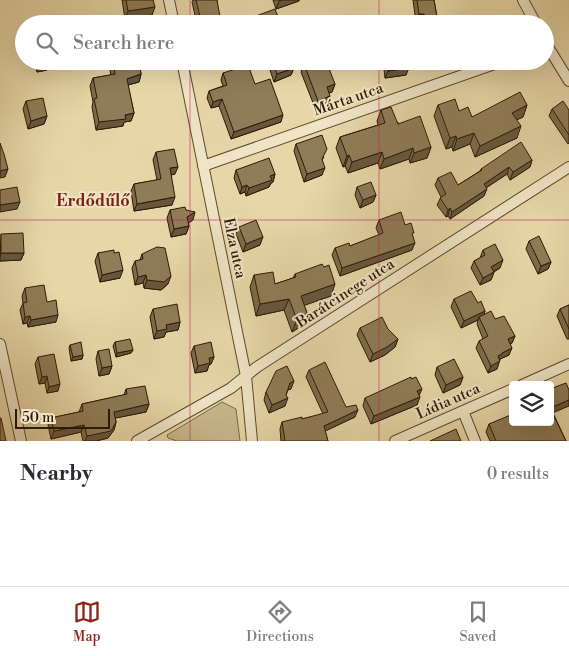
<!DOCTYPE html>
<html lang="en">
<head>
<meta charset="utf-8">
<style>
  body { margin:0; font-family:"Libre Bodoni",serif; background:#f2f2f3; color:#2b2b33 }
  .controls { position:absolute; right:15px; bottom:15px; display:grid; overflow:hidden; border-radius:5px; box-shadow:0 5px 20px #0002 }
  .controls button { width:45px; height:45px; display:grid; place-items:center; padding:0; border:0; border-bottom:1px solid #e1e1e2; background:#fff; color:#2b2b33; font:25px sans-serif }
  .scale { position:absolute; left:15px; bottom:12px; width:95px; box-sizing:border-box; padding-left:5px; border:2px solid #2f1a02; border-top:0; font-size:14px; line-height:18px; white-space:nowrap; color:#2f1a02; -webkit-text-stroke:4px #efe5c6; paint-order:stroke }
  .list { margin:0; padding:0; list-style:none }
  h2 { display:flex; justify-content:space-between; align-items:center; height:65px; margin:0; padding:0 20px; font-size:21px }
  h2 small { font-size:16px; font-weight:400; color:#7c7c81 }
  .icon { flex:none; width:28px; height:28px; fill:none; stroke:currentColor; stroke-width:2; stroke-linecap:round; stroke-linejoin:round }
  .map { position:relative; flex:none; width:569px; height:441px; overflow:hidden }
  .search { position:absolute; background:#fff; box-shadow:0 5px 20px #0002; left:15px; right:15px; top:15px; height:55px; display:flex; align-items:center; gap:12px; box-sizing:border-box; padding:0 18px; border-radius:28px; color:#7c7c81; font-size:19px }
  .sheet { height:145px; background:#fff }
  nav { display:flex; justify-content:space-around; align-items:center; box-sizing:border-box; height:70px; border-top:1px solid #e1e1e2; background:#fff; font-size:14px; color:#7c7c81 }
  nav a { display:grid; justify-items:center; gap:2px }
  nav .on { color:#8f2418 }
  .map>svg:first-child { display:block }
  .green { fill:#c8b78c; stroke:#7c6847 }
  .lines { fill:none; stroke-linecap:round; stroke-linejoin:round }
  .street-casing { stroke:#5d492c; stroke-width:12 }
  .street { stroke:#efe5c6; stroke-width:10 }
  .wall { fill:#7b6b4c; stroke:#2f1a02 }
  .shaded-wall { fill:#64573e; stroke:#2f1a02 }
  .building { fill:#8f7c58; stroke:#2f1a02 }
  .grid { fill:none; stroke:#c2185b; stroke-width:1; stroke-opacity:0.55 }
  .labels { text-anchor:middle; stroke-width:4; stroke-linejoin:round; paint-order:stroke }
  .street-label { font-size:15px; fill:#2f1a02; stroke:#efe5c6 }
  .neighbourhood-label { font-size:16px; font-weight:bold; fill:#7a1f14; stroke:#efe5c6 }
</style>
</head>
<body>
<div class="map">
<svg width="569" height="441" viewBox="0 0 569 441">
  <rect width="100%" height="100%" fill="#e7d7a8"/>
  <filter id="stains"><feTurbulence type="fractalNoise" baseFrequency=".004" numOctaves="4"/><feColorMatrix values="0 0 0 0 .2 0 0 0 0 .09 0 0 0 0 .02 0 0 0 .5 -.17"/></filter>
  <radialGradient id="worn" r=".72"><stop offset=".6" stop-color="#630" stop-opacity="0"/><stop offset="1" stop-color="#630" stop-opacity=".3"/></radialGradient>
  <path class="green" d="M222 402 236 409 240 441H177L168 438 167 435Z"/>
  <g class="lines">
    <defs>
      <path id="street" d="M169 0 174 24
        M523 0 536 24
        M545 42 569 81
        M182 61 246 376 252 441
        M203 166 503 61
        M0 344 21 441
        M522 385 569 364
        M463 411 475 441
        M137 441 231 388 257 367 569 167
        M395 441 513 389"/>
    </defs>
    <use href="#street" class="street-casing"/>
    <use href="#street" class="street"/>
  </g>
  <path class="wall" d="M122 0H153L152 15 125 19Z
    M193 0H217L218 24H197L192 2Z
    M273 0H299V1L276 9Z
    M413 0H434L438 23 451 24H422L421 21 416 22Z
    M256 16 281 24H254Z
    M34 61H61V63L49 65 47 70 37 72Z
    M111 61H139L141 74 139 82 128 85 134 113 131 121 124 122 123 126 96 130 92 107 93 102 90 86 93 78 111 75 109 65Z
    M267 61H292L294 68 291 75 274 82Z
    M383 61H408L406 75 385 78Z
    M304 64 320 69 335 84 332 92 329 93 327 103 315 108 301 72Z
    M223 73 255 84 281 122 231 139 219 106 211 108 207 98 209 91 223 86 221 80Z
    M26 101 47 116 44 124 28 129 23 109Z
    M438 105 459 111 472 117 527 105 523 117 516 120 517 138 475 157 470 144 453 151 452 147 446 149 434 116Z
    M552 109 569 110V143L568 144 549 116Z
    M381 110 431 147 427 158 410 163 409 159 380 169 378 163 348 173 345 166 343 167 336 148 340 137 378 125 377 121Z
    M296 144 324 157 322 160V175L304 182 294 151Z
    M156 152 175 174 171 175 172 205 134 211 131 191 134 184 157 180 153 160Z
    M532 160 530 167 510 180 507 174 486 188 484 196 450 219 448 216 446 217 437 205 441 197 435 185 438 178 458 185 480 171 481 169Z
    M236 170 275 174 273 182 271 183 269 187 246 196 245 192 240 194 234 178Z
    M357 187 376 195 373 202 360 208 355 195Z
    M170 210H186L193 220 188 223 189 226 186 234 171 237 167 218Z
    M379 220 405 225 412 236V250L340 276 332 255 335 248 350 246 379 235 376 228Z
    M239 227 260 245 243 252 236 234Z
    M1 234 24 253 21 260 0 261Z
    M529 241 551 262 548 269 538 274 526 249Z
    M483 250 500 268 494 272 491 280 480 285 471 268 474 261 480 258Z
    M98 253H114L120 278 100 282 95 261Z
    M142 254 168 284 161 290 144 288 143 283 135 285 132 268 135 261 140 260Z
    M295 274 331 296 304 305 307 313 303 325 292 332 284 310 256 316 250 287 254 275 275 284 293 278Z
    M25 288 47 302 56 322 28 327 27 323 23 324 20 310 23 303 22 296Z
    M454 299 478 303 485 311 484 314 495 319 515 336 512 343 510 344 509 355 500 359 497 369 488 373 476 348 479 341 483 339 477 324 478 320 461 328 451 307Z
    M569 305V339H567L557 316 560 309Z
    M153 309 180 322 178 330 166 332 164 337 154 339 150 317Z
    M360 328 388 329 398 339 395 347 385 355 370 362 357 335Z
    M115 342 133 350 131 353 116 357 113 346Z
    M70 345 83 355 82 359 71 361 69 348Z
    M194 346 214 357 211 364 209 365 207 371 195 373 191 353Z
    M98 351 112 366 109 374 99 376 96 359Z
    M38 357 58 391 47 393 45 383 39 384 35 364Z
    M437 367 463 377 460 385 443 393 435 375Z
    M309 370 346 407 355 417 325 431 328 441H281L280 429 282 422 302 419 323 414 306 377Z
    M126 389 149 404 146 412 115 418 116 422 114 430 108 438 96 441H83L81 432 51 439 48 425 51 418 79 412 82 404 124 395Z
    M291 389 288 390 286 395 285 406 269 413 264 400 266 392Z
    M419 396 417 405 371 424 363 406 365 398Z
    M553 413 566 441H490L486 432 489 424Z"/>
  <path class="shaded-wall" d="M283 0H299V1L276 9 279 1Z
    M155 7 152 15 125 19 128 11Z
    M419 14H424L421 21 416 22Z
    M220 17 218 24H200L201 21Z
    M48 61H61V63L49 65 47 70 37 72 40 65Z
    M294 68 291 75 274 82 277 74Z
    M409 68 406 75 385 78 388 71Z
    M141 74 139 82 124 86 127 79Z
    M335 84 332 92 324 95 327 87Z
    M330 96 327 103 315 108 318 101Z
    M222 99 219 106 211 108 213 102Z
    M527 105 523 117 508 124 512 113Z
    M134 113 131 121 124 122 123 126 96 130 99 122Z
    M283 115 281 122 231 139 234 132Z
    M47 116 44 124 28 129 31 121Z
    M521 126 517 138 475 157 480 146Z
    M474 133 470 144 453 151 457 139Z
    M456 136 452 147 446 149 450 138Z
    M431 147 427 158 410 163 414 153Z
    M413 148 409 159 380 169 384 159Z
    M382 152 378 163 348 173 352 162Z
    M349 155 345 166 343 167 347 156Z
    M532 160 530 167 510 180 513 172Z
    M178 167 175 174 167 176 170 168Z
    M509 167 507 174 481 191 484 184Z
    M325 168 322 175 304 182 307 174Z
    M8 169 5 177 0 178V171Z
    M275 174 273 182 271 183 269 187 246 196 249 188 270 176Z
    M247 185 245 192 240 194 242 187Z
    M487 189 484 196 450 219 452 212Z
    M376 195 373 202 360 208 363 200Z
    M175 197 172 205 134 211 137 204Z
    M20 202 17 209 0 212V205Z
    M450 208 448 216 446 217 448 210Z
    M195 212 193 220 185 225 187 217Z
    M189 226 186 234 171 237 174 229Z
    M263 237 260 245 243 252 246 244Z
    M415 243 412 250 340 276 342 268Z
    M1 253H24L21 260 0 261V257Z
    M503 260 500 268 488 274 491 267Z
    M551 262 548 269 538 274 541 266Z
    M123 270 120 278 100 282 102 275Z
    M494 272 491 280 480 285 483 278Z
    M146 275 143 283 135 285 138 277Z
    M171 276 168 284 161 290 144 288 147 280Z
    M335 284 331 296 297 308 301 296Z
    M289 299 284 310 256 316 260 304Z
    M485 311 483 318 479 317 478 320 461 328 464 321Z
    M307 313 303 325 292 332 297 320Z
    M58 315 56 322 28 327 31 320Z
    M30 316 27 323 23 324 25 317Z
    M180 322 178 330 166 332 164 337 154 339 157 331 166 325Z
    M515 336 512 343 505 346 508 339Z
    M398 339 395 347 385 355 370 362 373 354Z
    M512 348 509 355 500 359 497 369 488 373 491 366 498 356 502 353Z
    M133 350 131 353 116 357 117 353Z
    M83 355 82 359 71 361 73 357Z
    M214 357 211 364 209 365 207 371 195 373 198 366 209 358Z
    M112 366 109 374 99 376 102 368Z
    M47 376 45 383 39 384 42 377Z
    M463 377 460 385 443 393 446 385Z
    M294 381 291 389 287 390 290 383Z
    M60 384 58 391 47 393 49 387Z
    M422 389 419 396 417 391Z
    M420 397 417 405 371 424 374 416Z
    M288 398 285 406 269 413 272 405Z
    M569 400V406L550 414V408Z
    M149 404 146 412 111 419 114 412Z
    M358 410 355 417 321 433 324 426Z
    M116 422 114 430 108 438 96 441H85L87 436Z
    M84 425 81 432 51 439 54 431Z"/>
  <path class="building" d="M126 0H153L155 7 128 11Z
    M196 0H217L220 17 201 21Z
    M417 0H434L438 23 448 22 451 24H427L424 14H419Z
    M275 9 281 24H259L256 16Z
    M39 61H50V63L40 65Z
    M113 61H139L141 74 127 79 134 113 125 115 126 119 99 122 94 99 97 98 93 78 115 74Z
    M272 61H292L294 68 277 74Z
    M312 61H316L320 69 328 66 335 84 327 87 330 96 318 101 304 64Z
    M387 61H408L409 68 388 71Z
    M248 65 255 84 270 79 283 115 234 132 222 99 213 102 209 91 227 85 223 73Z
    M520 92 527 105 512 113 521 126 480 146 474 133 457 139 456 136 450 138 438 105 455 99 459 111 468 107 472 117Z
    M43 98 47 116 31 121 26 101Z
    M563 101 569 110V135L552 109Z
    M391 107 398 124 420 116 431 147 414 153 413 148 384 159 382 152 352 162 349 155 347 156 340 137 385 123 381 110Z
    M322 135 327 149 322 159 325 168 307 174 296 144Z
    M521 142 532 160 513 172 509 167 484 184 487 189 452 212 450 208 448 210 440 198 446 194 438 178 451 172 458 185 482 170 481 169Z
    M0 143 4 154 8 169 0 171Z
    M174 149 178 167 170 168 175 197 137 204 134 184 161 179 156 152Z
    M269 158 275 174 270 176 272 180 249 188 247 185 242 187 236 170Z
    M371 182 376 195 363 200 357 187Z
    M17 187 20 202 0 205V190Z
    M185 207 186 210 195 212 187 217 189 226 174 229 170 210Z
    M401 212 405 225 411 223 414 233H412L415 243 342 268 335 248 349 243 350 246 383 233 379 220Z
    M256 220 263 237 246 244 239 227Z
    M23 233 24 253H1V234Z
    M539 236 551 262 541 266 529 241Z
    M495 244 503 260 491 267 494 272 483 278 474 261 485 255 483 250Z
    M157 247 165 248 171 276 164 282 147 280 146 275 138 277 135 261 143 259 142 254Z
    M114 250V253L119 252 123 270 102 275 98 253Z
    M322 264 324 267 329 265 335 284 301 296 307 313 297 320 289 299 260 304 254 275 273 272 275 284 296 277 295 274Z
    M44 285 47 302 56 300 58 315 31 320 30 316 25 317 23 303 27 302 25 288Z
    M471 291 478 303 481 301 485 311 464 321 454 299Z
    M177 304 180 322 166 325 167 329 157 331 153 309Z
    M569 305V329L560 309Z
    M491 311 495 319 504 316 515 336 508 339 512 348 502 353V354L498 356 500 361 491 366 479 341 488 336 479 317Z
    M382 317 388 329 398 339 387 347 373 354 360 328Z
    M130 339 133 350 117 353 115 342Z
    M81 342 83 355 73 357 70 345Z
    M211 342 214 357 209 358 210 363 198 366 194 346Z
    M109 349 112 366 102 368 98 351Z
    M54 354 60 384 49 387 47 376 42 377 38 357Z
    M454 359 463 377 446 385 437 367Z
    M325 362 346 407 356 405 358 410 324 426 328 441H285L282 422 302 417V419L328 412 309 370Z
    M287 366 294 381 290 383 286 395 288 398 272 405 266 392 276 371Z
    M411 377V379L416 377 422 389 417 391 420 397 374 416 365 398Z
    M566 383 569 390V400L550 408V389Z
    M145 386 149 404 114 412 116 422 111 431 87 436 84 425 54 431 51 418 83 411 82 404 127 394 126 389Z
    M550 408 566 441H496L489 424 513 414V422H550Z
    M0 418H1L6 441H0Z
    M456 429 461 441H430Z"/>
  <path class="grid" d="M190 0V24M379 0V24M190 61V441M379 61V441M0 220H569"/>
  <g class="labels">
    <g class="street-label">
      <text transform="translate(348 99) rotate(-19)" y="5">Márta utca</text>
      <text transform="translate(235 248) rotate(78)" y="5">Elza utca</text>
      <text transform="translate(345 293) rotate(-33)" y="5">Barátcinege utca</text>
      <text transform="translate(448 401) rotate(-24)" y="5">Lídia utca</text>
    </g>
    <g class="neighbourhood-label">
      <text x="93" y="206">Erdődűlő</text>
    </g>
  </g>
  <rect width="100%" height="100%" filter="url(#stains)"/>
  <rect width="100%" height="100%" fill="url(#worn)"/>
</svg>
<div class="controls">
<button><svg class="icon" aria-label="layers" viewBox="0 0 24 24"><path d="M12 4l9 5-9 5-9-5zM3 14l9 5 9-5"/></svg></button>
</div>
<div class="scale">50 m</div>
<div class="search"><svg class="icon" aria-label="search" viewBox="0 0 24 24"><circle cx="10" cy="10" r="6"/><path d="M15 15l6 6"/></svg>Search here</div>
</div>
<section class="sheet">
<h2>Nearby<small>0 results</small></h2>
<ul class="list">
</ul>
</section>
<nav>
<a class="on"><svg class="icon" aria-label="map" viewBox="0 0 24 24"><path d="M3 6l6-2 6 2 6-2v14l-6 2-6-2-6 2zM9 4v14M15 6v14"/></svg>Map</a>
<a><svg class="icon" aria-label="directions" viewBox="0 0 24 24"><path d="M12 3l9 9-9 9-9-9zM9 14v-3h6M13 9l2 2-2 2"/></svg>Directions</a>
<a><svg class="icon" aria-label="saved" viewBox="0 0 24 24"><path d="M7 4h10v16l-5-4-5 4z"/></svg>Saved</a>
</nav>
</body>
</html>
